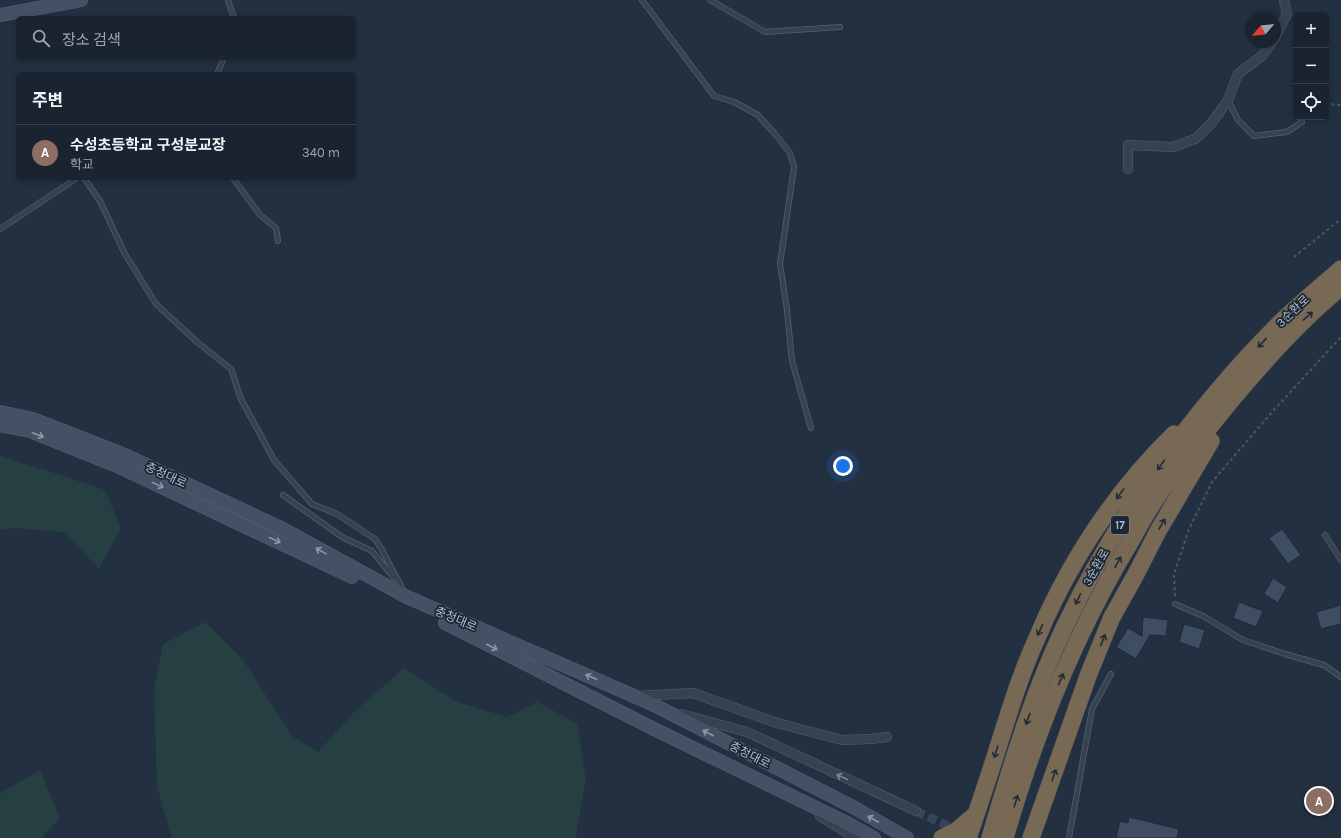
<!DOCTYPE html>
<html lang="ko">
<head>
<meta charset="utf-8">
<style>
  body { margin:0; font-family:Karla,"Noto Sans KR",sans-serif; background:#232c39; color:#f1f3f6 }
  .controls { position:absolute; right:12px; top:12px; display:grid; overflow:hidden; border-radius:6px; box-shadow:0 2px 6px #0003 }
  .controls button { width:36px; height:36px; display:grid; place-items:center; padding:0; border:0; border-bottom:1px solid #38414d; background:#1a2431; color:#f1f3f6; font:20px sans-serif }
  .compass { position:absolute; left:1245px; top:12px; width:36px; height:36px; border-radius:50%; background:#1a2431; box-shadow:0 2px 6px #0003; rotate:242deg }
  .you { position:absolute; left:843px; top:466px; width:14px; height:14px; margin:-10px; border:3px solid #fff; border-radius:50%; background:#1a73e8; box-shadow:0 0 0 6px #1a73e833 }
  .badge { display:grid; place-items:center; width:26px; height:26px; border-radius:50%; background:#85b4ff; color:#fff; font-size:13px; font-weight:700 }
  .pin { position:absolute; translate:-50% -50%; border:2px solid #fff; box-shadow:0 1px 4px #0006 }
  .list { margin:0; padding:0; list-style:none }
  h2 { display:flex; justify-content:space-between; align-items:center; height:52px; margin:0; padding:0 16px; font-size:17px }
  h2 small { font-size:13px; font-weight:400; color:#9fa4ab }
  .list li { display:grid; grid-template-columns:26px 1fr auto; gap:12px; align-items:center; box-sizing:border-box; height:56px; padding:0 16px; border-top:1px solid #38414d }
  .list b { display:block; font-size:15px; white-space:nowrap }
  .list p { margin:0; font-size:13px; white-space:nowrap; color:#9fa4ab }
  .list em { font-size:13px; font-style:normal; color:#9fa4ab }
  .icon { flex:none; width:22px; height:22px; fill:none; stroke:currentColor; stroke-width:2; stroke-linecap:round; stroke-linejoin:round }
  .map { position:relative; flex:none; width:1341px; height:838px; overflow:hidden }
  .search { position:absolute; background:#1a2431; box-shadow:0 2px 6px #0003; left:16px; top:16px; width:340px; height:44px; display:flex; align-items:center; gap:10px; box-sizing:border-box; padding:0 14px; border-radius:6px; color:#9fa4ab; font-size:15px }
  .panel { position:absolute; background:#1a2431; box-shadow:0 2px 6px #0003; left:16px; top:72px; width:340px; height:108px; border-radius:6px }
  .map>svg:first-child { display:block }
  .green { fill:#253f42 }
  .building { fill:#3e4d61; stroke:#1e2938 }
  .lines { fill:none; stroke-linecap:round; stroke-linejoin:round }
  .street-tunnel { stroke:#394556; stroke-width:9; stroke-dasharray:9 4.5; stroke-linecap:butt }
  .lane-casing { stroke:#55606e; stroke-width:6 }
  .street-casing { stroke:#55606e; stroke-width:10 }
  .secondary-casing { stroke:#55606e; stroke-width:14 }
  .highway-casing { stroke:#424d5b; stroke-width:18 }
  .path { stroke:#435c5f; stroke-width:2; stroke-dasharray:3 3; stroke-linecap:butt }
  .lane { stroke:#374251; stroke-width:4.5 }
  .street { stroke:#374251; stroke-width:9 }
  .secondary { stroke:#455064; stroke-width:13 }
  .highway { stroke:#776953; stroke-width:17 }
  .oneway { stroke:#212a37 }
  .oneway2 { stroke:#8c97a7 }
  .oneway3 { stroke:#7b8694 }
  .labels { text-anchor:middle; stroke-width:3.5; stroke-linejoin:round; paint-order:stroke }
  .shield { fill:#1c2736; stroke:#86909e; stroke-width:1 }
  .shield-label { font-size:11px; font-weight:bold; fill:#b3bdcb }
  .street-label { font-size:12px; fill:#b3bdcb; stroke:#1c2736 }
</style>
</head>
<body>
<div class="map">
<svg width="1341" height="838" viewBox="0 0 1341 838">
  <rect width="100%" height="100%" fill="#233041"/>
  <path class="green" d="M0 456 45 470 105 490 121 528 99 569 64 532 14 528 0 530Z
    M205 622 244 661 292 736 318 752 355 711 404 668 457 702 507 717 537 702 577 723 586 779 576 837 577 838H172L157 787 154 689 163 644Z
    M40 770 60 818 41 838H0V795L1 793Z"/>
  <path class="building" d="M1282 529 1301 555 1288 564 1269 538Z
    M1273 578 1287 587 1278 603 1264 594Z
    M1239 602 1263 611 1256 627 1233 618Z
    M1341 605V624L1321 629 1316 612Z
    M1143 617 1168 620 1166 636 1150 635 1136 659 1116 647 1128 628 1142 636Z
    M1184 624 1205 630 1199 649 1179 642Z
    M1129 817 1179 829 1177 838H1116L1120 821 1128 823Z"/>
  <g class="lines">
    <path class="street-tunnel" d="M916 811 958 831"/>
    <defs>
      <path id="lane" d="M228 0 234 18
        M642 0 714 96 734 102 758 115 775 134 790 153 794 167 780 264 787 310 792 361 811 428
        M710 0 765 32 840 27
        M217 74 224 58
        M1228 100 1238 120 1254 136 1287 132 1302 122
        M84 178 100 201 125 254 156 304 197 342 231 369 241 399 274 460 312 504 337 514 375 539 381 548 403 590
        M233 178 260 215 276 228 278 241
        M0 229 77 178
        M283 495 342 537 372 551 394 578
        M1325 535 1341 560
        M1175 604 1203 616 1243 640 1285 654 1324 665 1341 677
        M1069 838 1092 709 1111 674"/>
      <path id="street" d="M1275 38 1287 14 1284 0
        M1128 169V145L1173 147 1195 139 1211 124 1228 100 1238 74 1263 55 1272 42
        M637 696 693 693 777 723 842 740 871 739 887 737
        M681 714 747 732 916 811
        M820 816 855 838"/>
      <path id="secondary" d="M0 15 81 0
        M0 412 33 419 125 455 281 528 407 597 634 696 658 707 855 808 907 838
        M0 425 30 431 117 466 352 577
        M445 623 654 729 843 821 874 838"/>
      <path id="highway" d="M942 838 956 831 974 816
        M968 838C979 806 990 773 1000 741 1011 706 1022 671 1037 638 1069 562 1115 492 1174 434
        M990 838C1011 766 1033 693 1065 626 1118 515 1195 407 1282 321 1301 303 1321 286 1341 269
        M1005 838C1035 733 1075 633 1132 539 1139 526 1147 512 1155 500 1179 464 1206 431 1233 398 1268 357 1300 321 1341 287
        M1031 838 1088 676 1111 619 1136 574 1158 531 1211 441"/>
    </defs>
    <use href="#lane" class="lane-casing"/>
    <use href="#street" class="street-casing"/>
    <use href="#secondary" class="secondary-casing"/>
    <use href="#highway" class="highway-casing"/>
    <path class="path" d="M1326 106 1329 104 1341 105
      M1294 257 1341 219
      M1175 596 1174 574 1189 529 1212 482 1272 412 1341 337"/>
    <use href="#lane" class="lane"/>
    <use href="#street" class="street"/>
    <use href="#secondary" class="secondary"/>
    <use href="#highway" class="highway"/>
  </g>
  <defs><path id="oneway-shaft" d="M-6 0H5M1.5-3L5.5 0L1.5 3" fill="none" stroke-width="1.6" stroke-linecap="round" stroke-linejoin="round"/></defs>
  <g class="oneway">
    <use href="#oneway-shaft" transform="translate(1308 316) rotate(-41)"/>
    <use href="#oneway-shaft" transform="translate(1262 343) rotate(133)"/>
    <use href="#oneway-shaft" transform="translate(1161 465) rotate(126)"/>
    <use href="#oneway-shaft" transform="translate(1120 494) rotate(127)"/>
    <use href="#oneway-shaft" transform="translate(1162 524) rotate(-60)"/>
    <use href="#oneway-shaft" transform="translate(1118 562) rotate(-61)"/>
    <use href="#oneway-shaft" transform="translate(1078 599) rotate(116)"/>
    <use href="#oneway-shaft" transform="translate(1040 630) rotate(115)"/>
    <use href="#oneway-shaft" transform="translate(1103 640) rotate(-68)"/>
    <use href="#oneway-shaft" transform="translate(1061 679) rotate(-67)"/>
    <use href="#oneway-shaft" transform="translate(1028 719) rotate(109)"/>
    <use href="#oneway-shaft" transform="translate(996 752) rotate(108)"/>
    <use href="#oneway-shaft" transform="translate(1054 775) rotate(-71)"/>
    <use href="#oneway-shaft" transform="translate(1016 801) rotate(-72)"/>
  </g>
  <g class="oneway2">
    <use href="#oneway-shaft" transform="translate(38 435) rotate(21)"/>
    <use href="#oneway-shaft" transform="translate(158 485) rotate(25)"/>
    <use href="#oneway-shaft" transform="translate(275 540) rotate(25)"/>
    <use href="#oneway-shaft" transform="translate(321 551) rotate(-151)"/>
    <use href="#oneway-shaft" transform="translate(492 647) rotate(27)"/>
    <use href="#oneway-shaft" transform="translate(591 677) rotate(-157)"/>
    <use href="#oneway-shaft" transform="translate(708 733) rotate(-153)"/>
    <use href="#oneway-shaft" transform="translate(873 819) rotate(-150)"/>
  </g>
  <use class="oneway3" href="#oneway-shaft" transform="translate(842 777) rotate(-155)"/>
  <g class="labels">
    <rect class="shield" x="1111" y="516" width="18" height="18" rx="3"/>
    <g class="shield-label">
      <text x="1120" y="529">17</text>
    </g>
    <g class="street-label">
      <text transform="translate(1293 311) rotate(-43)" y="4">3순환로</text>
      <text transform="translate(166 475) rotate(25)" y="4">충청대로</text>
      <text transform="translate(1096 567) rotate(-60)" y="4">3순환로</text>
      <text transform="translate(456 619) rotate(23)" y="4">충청대로</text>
      <text transform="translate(750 755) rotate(27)" y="4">충청대로</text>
    </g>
  </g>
</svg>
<div class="controls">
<button>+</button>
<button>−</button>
<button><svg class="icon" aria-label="locate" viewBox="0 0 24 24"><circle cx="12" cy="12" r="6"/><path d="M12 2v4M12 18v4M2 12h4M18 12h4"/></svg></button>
</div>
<svg class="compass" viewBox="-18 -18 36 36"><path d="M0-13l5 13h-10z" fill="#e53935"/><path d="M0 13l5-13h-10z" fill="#9fa4ab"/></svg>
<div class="you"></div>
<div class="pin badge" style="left:1319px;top:801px;background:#8d6e63">A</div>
<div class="search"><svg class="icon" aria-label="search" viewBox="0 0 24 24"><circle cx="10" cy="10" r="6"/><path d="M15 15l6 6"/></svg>장소 검색</div>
<section class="panel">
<h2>주변<small></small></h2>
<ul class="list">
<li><span class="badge" style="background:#8d6e63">A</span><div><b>수성초등학교 구성분교장</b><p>학교</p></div><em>340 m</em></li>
</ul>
</section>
</div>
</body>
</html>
